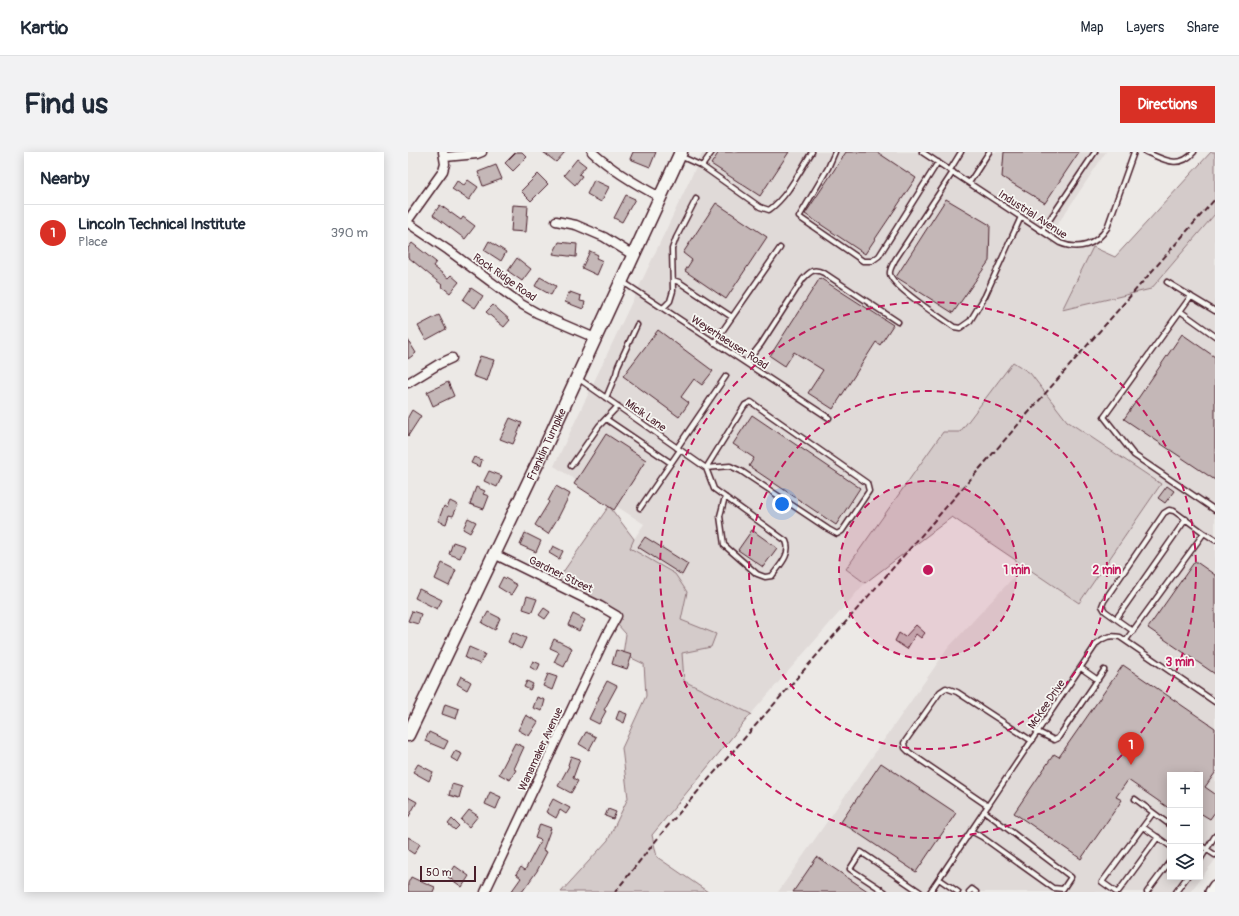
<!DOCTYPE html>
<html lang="en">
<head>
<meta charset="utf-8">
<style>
  body { margin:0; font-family:Pangolin,sans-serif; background:#f2f2f3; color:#1f2937 }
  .controls { position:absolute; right:12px; bottom:12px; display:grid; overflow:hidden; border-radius:0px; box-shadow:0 2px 10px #0003 }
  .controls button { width:36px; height:36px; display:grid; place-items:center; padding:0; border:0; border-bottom:1px solid #e0e1e3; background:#fff; color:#1f2937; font:20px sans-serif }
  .scale { position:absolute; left:12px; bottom:10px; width:56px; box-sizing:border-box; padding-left:4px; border:2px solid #4a1f2b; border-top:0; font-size:11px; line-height:14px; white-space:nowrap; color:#4a1f2b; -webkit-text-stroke:3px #f6f6f2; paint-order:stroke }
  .you { position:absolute; left:374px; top:352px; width:14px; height:14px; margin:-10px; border:3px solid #fff; border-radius:50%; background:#1a73e8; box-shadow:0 0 0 6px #1a73e833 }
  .badge { display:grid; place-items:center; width:26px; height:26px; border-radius:50%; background:#d93025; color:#fff; font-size:13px; font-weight:700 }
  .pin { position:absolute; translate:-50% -33px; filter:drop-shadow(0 1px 2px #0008) }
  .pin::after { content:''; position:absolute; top:21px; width:14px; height:12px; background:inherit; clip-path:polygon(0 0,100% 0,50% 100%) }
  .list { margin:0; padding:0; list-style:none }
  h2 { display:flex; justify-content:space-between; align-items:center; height:52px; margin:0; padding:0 16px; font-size:17px }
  h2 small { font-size:13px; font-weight:400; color:#747a83 }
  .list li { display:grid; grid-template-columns:26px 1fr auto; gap:12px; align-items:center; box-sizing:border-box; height:56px; padding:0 16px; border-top:1px solid #e0e1e3 }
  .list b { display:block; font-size:15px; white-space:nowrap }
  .list p { margin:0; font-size:13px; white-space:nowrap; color:#747a83 }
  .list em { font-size:13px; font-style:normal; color:#747a83 }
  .icon { flex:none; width:22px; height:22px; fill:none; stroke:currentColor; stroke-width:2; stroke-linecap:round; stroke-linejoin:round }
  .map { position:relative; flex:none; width:807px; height:740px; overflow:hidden; border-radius:0px }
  header { display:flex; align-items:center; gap:24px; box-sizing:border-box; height:56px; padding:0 20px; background:#fff; border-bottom:1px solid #e0e1e3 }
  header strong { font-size:19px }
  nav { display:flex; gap:22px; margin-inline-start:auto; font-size:14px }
  .intro { display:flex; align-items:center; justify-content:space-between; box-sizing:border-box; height:96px; padding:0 24px }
  h1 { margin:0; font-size:28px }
  .button { padding:10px 18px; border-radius:0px; background:#d93025; color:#fff; font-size:14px; font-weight:700 }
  main { display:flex; gap:24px; padding:0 24px }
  aside { flex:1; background:#fff; border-radius:0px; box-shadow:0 2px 10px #0003 }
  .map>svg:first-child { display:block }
  .built { fill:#e0dad8; fill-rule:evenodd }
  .green { fill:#d4cbca; stroke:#8f757a }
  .building { fill:#c4b7b7; stroke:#4a1f2b }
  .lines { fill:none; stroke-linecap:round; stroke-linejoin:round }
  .lane-casing { stroke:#4a1f2b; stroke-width:7 }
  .street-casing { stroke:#4a1f2b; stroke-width:11 }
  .secondary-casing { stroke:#4a1f2b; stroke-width:14 }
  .primary-casing { stroke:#4a1f2b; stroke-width:15 }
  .lane { stroke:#f6f6f2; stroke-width:4 }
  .street { stroke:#f6f6f2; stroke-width:8 }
  .secondary { stroke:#f6f6f2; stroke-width:11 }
  .primary { stroke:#f6f6f2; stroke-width:12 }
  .rail { stroke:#4a1f2b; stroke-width:2; stroke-dasharray:6 3; stroke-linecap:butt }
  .ring { fill:none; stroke:#c2185b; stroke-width:2; stroke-dasharray:7 5 }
  .labels { text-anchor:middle; stroke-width:3.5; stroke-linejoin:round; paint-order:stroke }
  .street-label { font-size:11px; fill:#4a1f2b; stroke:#f6f6f2 }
  .centre { fill:#c2185b; stroke:#f6f6f2; stroke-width:2 }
  .ring-label { font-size:12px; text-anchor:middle; font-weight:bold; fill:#c2185b; stroke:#f6f6f2; stroke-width:3.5; stroke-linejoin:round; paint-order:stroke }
</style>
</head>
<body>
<header>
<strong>Kartio</strong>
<nav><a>Map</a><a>Layers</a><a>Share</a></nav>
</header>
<div class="intro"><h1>Find us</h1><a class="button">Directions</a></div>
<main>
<aside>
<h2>Nearby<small></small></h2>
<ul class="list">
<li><span class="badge">1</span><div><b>Lincoln Technical Institute</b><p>Place</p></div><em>390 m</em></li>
</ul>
</aside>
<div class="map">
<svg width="807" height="740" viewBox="0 0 807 740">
  <rect width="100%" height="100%" fill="#ece9e6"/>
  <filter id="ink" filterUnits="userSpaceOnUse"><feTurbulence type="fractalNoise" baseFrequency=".025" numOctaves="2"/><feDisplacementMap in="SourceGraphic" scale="8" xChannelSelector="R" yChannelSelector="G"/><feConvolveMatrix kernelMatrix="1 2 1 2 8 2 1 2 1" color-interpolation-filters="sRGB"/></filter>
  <g filter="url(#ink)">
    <path class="built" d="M295 0H698L641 85 665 99 685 95 654 158 743 137 807 62V708L782 740H370L540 496 616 414 671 451 753 332 659 269 622 221 605 210 552 280 438 417 457 431 343 562 276 529 274 501 303 495 273 468 279 440 267 422 222 396 226 387 236 372 146 314ZM762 623H792V725H762Z"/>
    <path class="green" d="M803 0H807V62L743 137 654 158 685 95 707 105Z
      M605 210 622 221 659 269 753 332 671 451 544 365 457 431 438 417 535 280H552Z
      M201 354 226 387 222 396 267 422 279 440 273 468 308 482 303 495 274 501 276 529 343 562 244 683 249 705 300 740H153L200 688 220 646 214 596 238 544 236 512 215 502 218 482 200 462 146 433Z"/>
    <path class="building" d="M108 0H114L119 5 105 19 97 11Z
      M135 0H157L148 10Z
      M225 0H248L242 15 222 7Z
      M311 0H381L352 44 303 12Z
      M438 0H469L508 26 457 102 397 62Z
      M596 0H671L637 51 594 25Z
      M169 7 178 14 171 22 174 24 167 33 156 23Z
      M88 13 94 27 75 34 70 20Z
      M130 22 140 32 123 49 113 39Z
      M60 28 70 35 61 48 44 37 49 29 56 33Z
      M186 28 201 35 193 50 179 42Z
      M218 43 227 47 214 70 206 66Z
      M538 47 582 73 581 109 545 161 488 125Z
      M308 51 359 85 318 147 277 119 284 108 275 101Z
      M32 53 53 68 55 65 67 74 57 87 25 63Z
      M105 53 120 54 118 80 103 79Z
      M81 89 98 100 93 109 76 98Z
      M151 90 169 92 168 105 145 102Z
      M4 91 28 110 25 114 40 126 43 123 51 130 42 141 33 134 34 133 0 105V96Z
      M182 99 190 103 188 106 195 109 189 123 174 116Z
      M109 106 123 117 114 129 100 119Z
      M132 125 148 134 143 143 127 134Z
      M412 126 485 173 472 193 468 190 425 257 400 241 415 218 386 200 377 214 362 204Z
      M63 136 75 144 67 156 55 148Z
      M162 140 173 144 172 149 177 150 175 157 157 150 160 141 162 142Z
      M85 153 102 168 96 175 78 160Z
      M31 163 38 177 18 188 10 174Z
      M250 178 305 219 294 233 286 227 273 245 281 251 271 265 215 224Z
      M774 182 807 205V328L716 267Z
      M0 188 8 201 0 207Z
      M72 204 86 208 79 229 65 224Z
      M40 230 46 244 25 254 19 240Z
      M4 258 13 264 0 284V265Z
      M344 263 452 336 428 373 341 314 346 306 325 292Z
      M102 266 114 271 105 292 92 287Z
      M198 282 238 308 206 358 166 332Z
      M66 305 74 308 72 315 63 311Z
      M81 319 94 324 89 335 76 329Z
      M148 334 162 342 151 364 140 382 127 373 141 350 140 349Z
      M759 334 766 339 757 351 750 346Z
      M68 335 77 339 75 342 81 344 76 357 62 352Z
      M42 349 50 353 45 364 41 363 38 372 30 369 36 354 39 356Z
      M60 366 68 370 62 381 55 377Z
      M344 378 369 396 355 415 330 398Z
      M117 381 133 389 128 400 112 393Z
      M237 385 280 412 274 423 230 395Z
      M45 390 57 394 52 406 41 402Z
      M145 394 155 399 151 407 141 401Z
      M787 409 807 423V522L740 476Z
      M34 411 48 418 41 434 27 427Z
      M95 425 109 433 103 443 90 435Z
      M11 437 34 448 29 457 7 446Z
      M119 444 129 447 124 460 115 457Z
      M136 456 142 460 137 467 131 463Z
      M4 459 13 462 10 472 0 469Z
      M80 460 92 466 87 478 74 471Z
      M165 462 177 468 171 479 160 473Z
      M508 473 517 481 513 486 508 482 499 497 487 489 491 481 497 485Z
      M105 480 118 486 113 497 100 490Z
      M146 487 164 496 156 515 146 510 151 500 142 496Z
      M61 495 77 502 72 512 57 506Z
      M208 498 224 503 219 517 204 512Z
      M125 509 132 512 129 519 122 515Z
      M715 513 807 576V621L797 635 807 642V660L802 667 792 661V623H762V657L720 628 708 645 714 648 673 707 606 661 646 602 651 605Z
      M140 522 149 525 144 538 135 534Z
      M53 524 63 530 59 538 49 532Z
      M119 529 125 532 122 538 116 535Z
      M199 529 209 534 196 558 198 559 191 572 181 567 191 546H190Z
      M129 545 137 548 134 559 125 556Z
      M37 552 51 557 48 567 34 562Z
      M211 559 219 562 216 571 208 567Z
      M118 563 130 570 121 584 110 578Z
      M21 580 40 589 36 597 17 589Z
      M178 580 188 585 181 598 171 592Z
      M107 591 116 595 106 617 108 618 102 628 91 622Z
      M47 599 54 602 50 610 43 606Z
      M163 604 172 607 165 626 170 629 163 641 150 634 161 614 160 613Z
      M473 611 548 661 508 720 433 670Z
      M10 612 25 620 21 629 5 620Z
      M44 632 54 635 51 646 41 643Z
      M82 640 93 645 88 657 77 652Z
      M0 645 9 650 0 666Z
      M145 647 162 656 158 662 152 658 148 666 138 660Z
      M200 657 208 660 205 667 197 664Z
      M61 658 70 664 61 675 53 668Z
      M44 667 51 674 47 678 40 672Z
      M132 672 143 676 135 698 139 700 129 719 114 740H103L113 726 108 722 113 715 117 718 133 688 127 686Z
      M0 685 12 692 6 702 0 698Z
      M409 705 461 740H385Z
      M47 714 61 724 54 735 40 725Z
      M3 725 20 733V732L27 735 25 740H0V731Z"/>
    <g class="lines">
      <defs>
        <path id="lane" d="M427 0 420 16 391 65 455 109H464L471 104 530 10
          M514 0 652 91C671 99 688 93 699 76L726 0
          M738 0C755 7 771 18 786 0
          M272 4 294 14 352 55 361 58C380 44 391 20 404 0
          M294 14 304 0
          M542 18 553 0
          M545 20 487 108C485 112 481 118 482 122 484 135 534 166 546 175L552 176 562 169 577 144 613 65
          M561 31 581 0
          M634 79 687 0
          M265 128 271 130 324 165
          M215 130 421 266
          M759 130 807 159
          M783 144 696 265 726 303 807 358
          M255 156 262 149 265 139 264 97 268 86 288 47
          M772 159 807 184
          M306 191 372 96
          M338 211 353 192 395 127C403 119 405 116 416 121L490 170
          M171 227 298 316
          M198 246 208 222 210 214 229 173
          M343 250 459 331 461 339 434 379 429 382 420 377 333 319 322 314 298 316 337 253Z
          M198 267 263 311
          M269 296 318 224
          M163 314 191 274 210 254
          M298 316 306 337 378 389C384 402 371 414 364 424L357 425 349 422 316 393 312 364 317 345
          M232 356 272 298
          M708 467 778 367
          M725 479 697 459 694 454 696 449 756 361 761 358 766 359 796 381
          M718 488 796 381 807 388
          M673 516 690 528
          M630 580 646 588 650 586 696 518
          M727 647 762 673
          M580 654 502 601 497 596 496 591 532 540 538 536 549 540 624 589
          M735 675 762 694
          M563 679 574 685 645 736 655 737 663 725 576 659
          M792 693 807 703
          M792 708 807 684
          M531 727 550 740
          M477 740 442 717 453 700 512 740
          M522 740 689 491C696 485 702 483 712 485L807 550
          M561 740 564 737 568 740
          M708 740 694 730 745 661
          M710 740 750 685
          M739 740 762 709
          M768 740 779 725"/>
        <path id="street" d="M184 0C205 19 227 32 252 45
          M37 5 69 2 74 0
          M0 68 35 19 37 12 35 0
          M148 69 168 73 196 85 225 103
          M0 71 40 98 113 152 129 161 187 186
          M0 231 31 212 44 206
          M77 740 198 484 209 464 192 454 86 402"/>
        <path id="secondary" d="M803 740 807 734"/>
        <g id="primary">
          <path id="s1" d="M0 583 132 306 273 0"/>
        </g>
      </defs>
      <use href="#lane" class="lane-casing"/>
      <use href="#street" class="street-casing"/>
      <use href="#secondary" class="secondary-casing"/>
      <use href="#primary" class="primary-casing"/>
      <use href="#lane" class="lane"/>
      <use href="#street" class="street"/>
      <use href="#secondary" class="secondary"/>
      <use href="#primary" class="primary"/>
      <path class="rail" d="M207 740 258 676 807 47"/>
    </g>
  </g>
  <circle cx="520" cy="418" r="89" fill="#c2185b" fill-opacity=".12"/>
  <g class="ring">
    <circle cx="520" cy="418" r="89"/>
    <circle cx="520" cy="418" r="179"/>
    <circle cx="520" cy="418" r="268"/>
  </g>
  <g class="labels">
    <g class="street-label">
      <text transform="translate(625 62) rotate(33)" y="4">Industrial Avenue</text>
      <text transform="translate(97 125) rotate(35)" y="4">Rock Ridge Road</text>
      <text transform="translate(322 190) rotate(33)" y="4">Weyerhaeuser Road</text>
      <text transform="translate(238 263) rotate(35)" y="4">Micik Lane</text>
      <text dy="4" stroke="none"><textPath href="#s1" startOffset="322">Franklin Turnpike</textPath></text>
      <text transform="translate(153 422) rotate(26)" y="4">Gardner Street</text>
      <text transform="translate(638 552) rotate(-56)" y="4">McKee Drive</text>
      <text transform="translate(132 597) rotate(-65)" y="4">Wanamaker Avenue</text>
    </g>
  </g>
  <circle cx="520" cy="418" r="6" class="centre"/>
  <g class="ring-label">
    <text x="609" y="422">1 min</text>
    <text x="699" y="422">2 min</text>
    <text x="772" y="514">3 min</text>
  </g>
</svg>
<div class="controls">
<button>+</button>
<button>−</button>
<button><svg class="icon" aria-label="layers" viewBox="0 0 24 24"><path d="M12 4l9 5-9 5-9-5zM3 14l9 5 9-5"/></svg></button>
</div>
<div class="scale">50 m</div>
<div class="you"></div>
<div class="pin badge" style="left:723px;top:613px">1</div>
</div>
</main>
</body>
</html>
